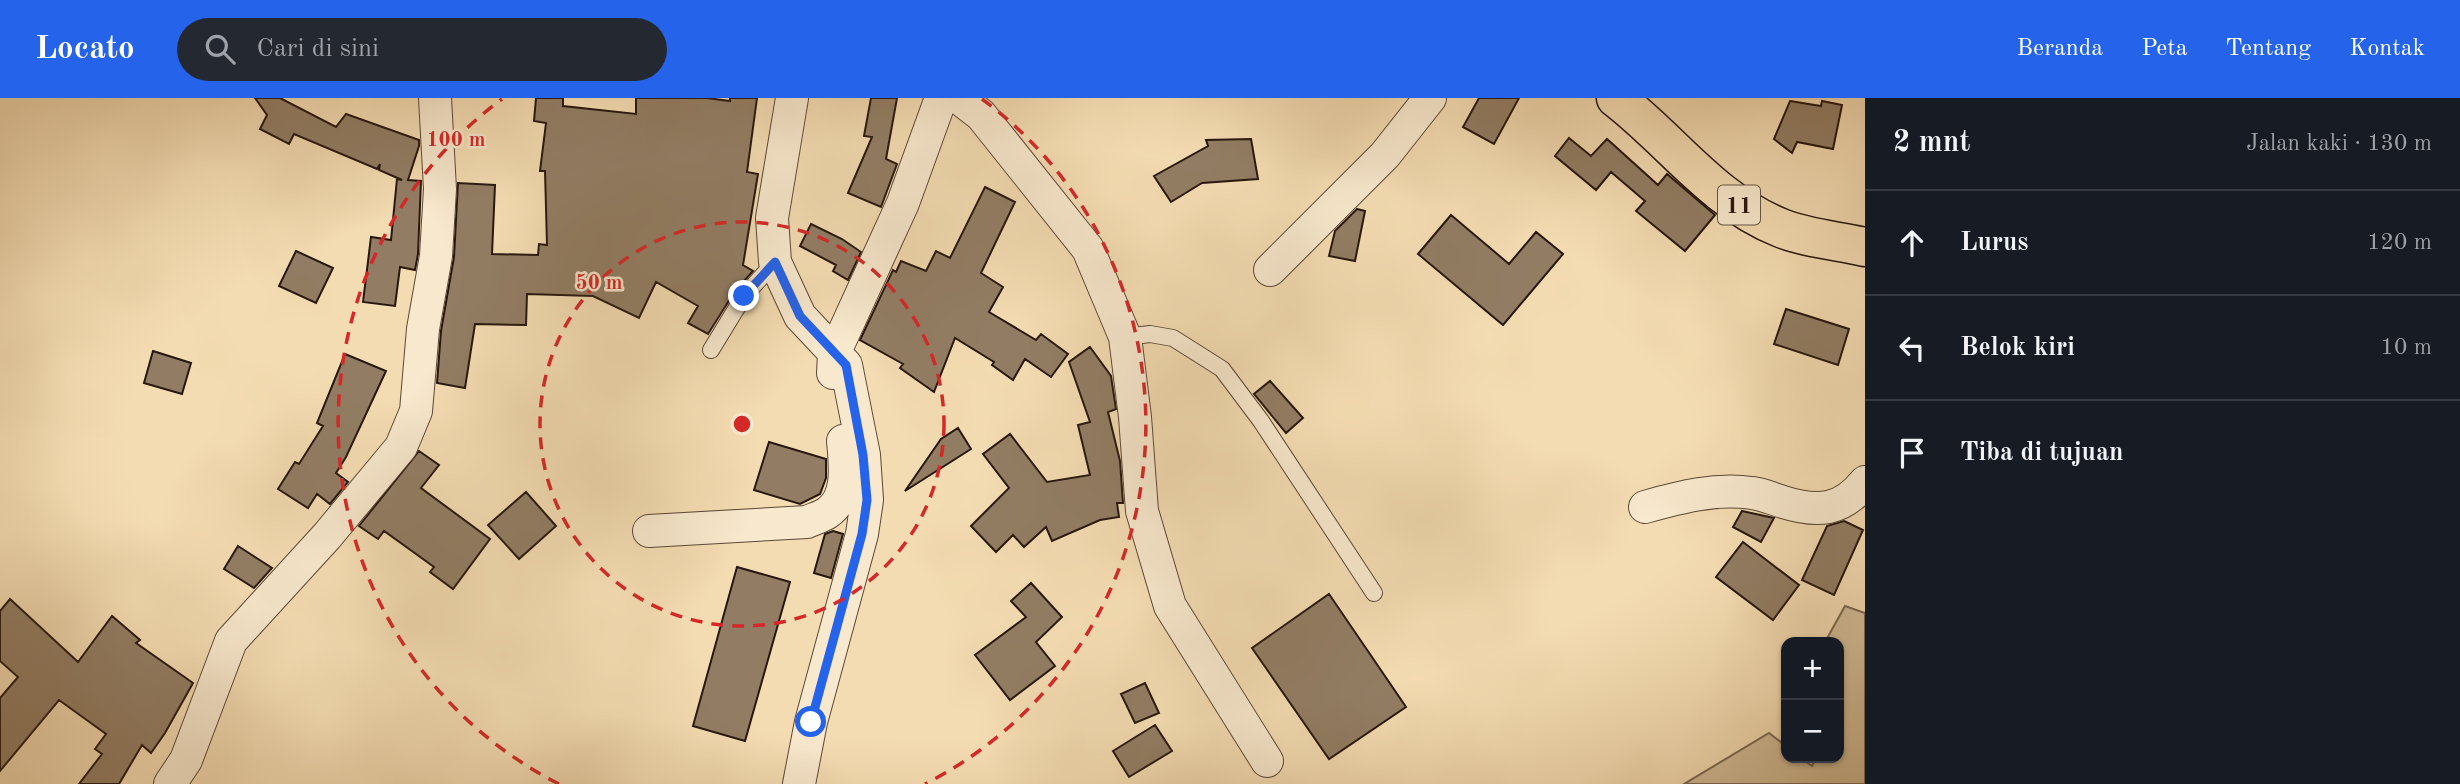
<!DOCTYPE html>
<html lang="id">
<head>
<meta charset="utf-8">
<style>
  body { margin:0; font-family:"Old Standard TT",serif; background:#242831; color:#f1f3f6 }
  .controls { position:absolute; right:21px; bottom:21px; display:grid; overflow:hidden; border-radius:14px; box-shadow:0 2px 5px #0004 }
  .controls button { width:63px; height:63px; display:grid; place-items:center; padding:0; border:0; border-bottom:2px solid #363941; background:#171b24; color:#f1f3f6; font:35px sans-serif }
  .stop { position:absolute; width:21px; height:21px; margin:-16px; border:5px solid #2563eb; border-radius:50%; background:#fff }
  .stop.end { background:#2563eb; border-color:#fff; box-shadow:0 2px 7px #0008 }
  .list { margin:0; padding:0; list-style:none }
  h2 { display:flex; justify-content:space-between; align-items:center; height:91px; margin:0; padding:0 28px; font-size:30px }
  h2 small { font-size:23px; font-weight:400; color:#9ea1a6 }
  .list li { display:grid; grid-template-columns:46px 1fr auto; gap:21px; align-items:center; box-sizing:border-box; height:105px; padding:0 28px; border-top:2px solid #363941 }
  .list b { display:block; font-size:26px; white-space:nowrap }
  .list em { font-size:23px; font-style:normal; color:#9ea1a6 }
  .icon { flex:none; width:38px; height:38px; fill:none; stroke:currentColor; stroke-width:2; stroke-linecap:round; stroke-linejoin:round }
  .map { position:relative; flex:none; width:1865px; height:686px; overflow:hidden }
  header { display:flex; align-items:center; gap:42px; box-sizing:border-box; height:98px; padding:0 35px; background:#2563eb; color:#fff }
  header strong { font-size:33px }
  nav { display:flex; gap:38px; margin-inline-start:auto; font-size:24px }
  .search { width:490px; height:63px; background:#242831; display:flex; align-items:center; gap:18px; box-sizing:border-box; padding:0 24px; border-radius:38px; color:#9ea1a6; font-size:26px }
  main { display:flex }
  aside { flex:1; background:#171b24 }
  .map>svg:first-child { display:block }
  .green { fill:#d1bb96; stroke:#7c6952; stroke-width:2 }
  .building { fill:#927d64; stroke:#28170f; stroke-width:2 }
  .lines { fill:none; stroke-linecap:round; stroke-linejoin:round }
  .lane-casing { stroke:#5b4838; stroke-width:18 }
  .street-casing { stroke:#5b4838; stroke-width:34 }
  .highway-casing { stroke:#28170f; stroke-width:41 }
  .lane { stroke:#f8e8cd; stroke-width:16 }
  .street { stroke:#f8e8cd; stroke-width:32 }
  .highway { stroke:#f4dcb2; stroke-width:38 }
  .route { stroke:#2563eb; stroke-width:9 }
  .ring { fill:none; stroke:#d62828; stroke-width:3.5; stroke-dasharray:12 9 }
  .labels { text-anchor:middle; stroke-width:5; stroke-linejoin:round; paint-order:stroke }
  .shield { fill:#f8e8cd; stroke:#665648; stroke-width:2 }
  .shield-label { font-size:23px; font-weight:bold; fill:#28170f }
  .centre { fill:#d62828; stroke:#f8e8cd; stroke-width:3.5 }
  .ring-label { font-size:21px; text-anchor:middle; font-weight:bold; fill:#d62828; stroke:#f8e8cd; stroke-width:5; stroke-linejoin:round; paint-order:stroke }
</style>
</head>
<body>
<header>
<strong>Locato</strong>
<div class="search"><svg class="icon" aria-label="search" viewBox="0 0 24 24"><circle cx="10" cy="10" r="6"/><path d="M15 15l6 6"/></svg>Cari di sini</div>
<nav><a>Beranda</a><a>Peta</a><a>Tentang</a><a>Kontak</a></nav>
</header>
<main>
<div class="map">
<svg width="1865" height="686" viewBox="0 0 1865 686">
  <rect width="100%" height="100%" fill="#f4dcb2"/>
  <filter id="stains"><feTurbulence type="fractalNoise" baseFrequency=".00286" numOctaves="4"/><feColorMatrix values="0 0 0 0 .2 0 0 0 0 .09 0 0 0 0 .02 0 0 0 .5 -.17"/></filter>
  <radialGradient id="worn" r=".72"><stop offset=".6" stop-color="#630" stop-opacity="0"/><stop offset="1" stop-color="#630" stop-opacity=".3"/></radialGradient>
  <path class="green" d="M1845 508 1865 515V686H1684L1769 635 1786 648V660H1801L1812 668 1816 660H1839V544H1825Z"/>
  <path class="building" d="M255 0H280L336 29 346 16 419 42V48L408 82 421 83 418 156 415 172 400 169 395 208 363 204 371 139 391 142 397 81 402 82 379 72 380 66 377 71 294 36 289 46 260 31 267 17Z
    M536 0H563V8L636 16V0H707L730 3V0H757L747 74 758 76 743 167 753 173 735 193 708 236 688 225 698 208 656 184 639 220 593 198 527 196 526 227 475 226 465 290 437 285 441 233 454 159 458 85 495 87 492 156 538 157 539 146 547 147 545 73H540L546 25 534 23Z
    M871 0H897L886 61 897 66 881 109 848 95 872 39 864 38Z
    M1479 0H1519L1494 46 1463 29Z
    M1790 3 1821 8 1822 3 1842 7 1833 51 1797 44 1792 55 1774 41Z
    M1569 40 1591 58 1607 41 1658 87 1667 76 1715 117 1685 153 1636 113 1645 103 1611 74 1596 92 1555 58Z
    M1251 41 1258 81 1202 85 1171 104 1154 78 1208 48 1206 42Z
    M985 89 1015 104 981 175 1003 189 989 214 1036 242 1041 236 1068 256 1051 279 1025 261 1013 282 992 267 994 264 955 240 934 294 900 270 903 266 860 242 893 172 896 174 901 163 926 173 936 153 950 160Z
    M1357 111 1365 113 1355 163 1329 158 1335 133Z
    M1451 117 1509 166 1536 134 1563 156 1503 227 1418 156Z
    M811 126 842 141 861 154 848 182 833 173 836 167 800 148Z
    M296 153 333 170 316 205 279 188Z
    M1786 211 1849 231 1838 267 1774 246Z
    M1090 249 1111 278 1116 311 1108 314 1120 363 1123 405H1117L1119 419 1100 422 1052 443 1046 429 1024 449 1013 437 996 454 971 428 1009 390 983 356 1010 336 1047 384 1090 377 1078 327 1090 324 1069 264Z
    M153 253 191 265 182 296 144 285Z
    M345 256 386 273 346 359 336 375 348 384 330 406 317 396 308 410 278 391 295 364 299 366 323 328 317 325Z
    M1270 283 1303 320 1286 335 1254 296Z
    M958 330 971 351 905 393 941 341Z
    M769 344 826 361V380L820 396 800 406 754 392Z
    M419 353 439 367 421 390 490 441 453 491 430 474 434 469 384 433 378 441 359 428Z
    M526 394 556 428 519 461 488 427Z
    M1742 413 1774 420 1761 444 1733 429Z
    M1844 423 1863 432 1834 497 1802 482 1827 428Z
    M833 433 843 436 831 480 814 475 825 436Z
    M1743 444 1799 487 1773 522 1716 479Z
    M238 448 272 470 254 490 224 471Z
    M737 469 790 484 745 643 693 628Z
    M1031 485 1062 519 1036 544 1055 568 1010 602 975 557 1026 519 1011 503Z
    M1329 496 1406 609 1329 661 1252 550Z
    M10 501 78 564 112 518 140 542 136 545 193 585 165 635 151 655 142 647 119 686H79L102 656 95 651 106 636 59 602 0 673V600L18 579 0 563V513Z
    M1145 585 1159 615 1135 625 1121 596Z
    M1155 627 1172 653 1129 679 1113 653Z"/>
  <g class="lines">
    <defs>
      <path id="lane" d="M1125 239 1150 236 1173 240 1222 271 1261 323 1374 495
        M711 252 744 198 775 164"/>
      <path id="street" d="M792 0 772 120 775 164 800 218 846 267 864 357 867 402 862 436 811 624 799 686
        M959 0 981 17 1088 151 1125 239 1135 319 1142 413 1170 508 1267 663
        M1270 172 1385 57 1430 0
        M833 275 834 256 903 105 941 0
        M1645 409C1680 399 1715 390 1752 395 1762 396 1773 401 1783 404 1818 415 1842 413 1865 384
        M649 433 807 424C813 421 821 419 827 415 850 400 845 366 843 343
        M170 686 186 662 231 543 327 438 401 349 416 313 423 231 436 158 440 91 435 0"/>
      <path id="highway" d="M1616 0C1672 43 1713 103 1781 130 1805 140 1839 143 1865 149"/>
    </defs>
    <use href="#lane" class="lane-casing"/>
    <use href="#street" class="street-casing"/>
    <use href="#highway" class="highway-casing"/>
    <use href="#lane" class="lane"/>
    <use href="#street" class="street"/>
    <use href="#highway" class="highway"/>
  </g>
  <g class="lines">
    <path class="route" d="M744 198 775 164 800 218 846 267 863 357 867 402 862 436 811 624"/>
  </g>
  <g class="ring">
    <circle cx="742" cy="326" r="202"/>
    <path d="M559 686A404 404 0 0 1 502 1M982 1A404 404 0 0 1 925 686"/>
  </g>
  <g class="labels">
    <rect class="shield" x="1718" y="87.5" width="42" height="39" rx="5"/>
    <g class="shield-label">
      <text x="1739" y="115">11</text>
    </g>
  </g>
  <circle cx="742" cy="326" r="10" class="centre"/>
  <g class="ring-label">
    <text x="456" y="48">100 m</text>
    <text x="599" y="191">50 m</text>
  </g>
  <rect width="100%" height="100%" filter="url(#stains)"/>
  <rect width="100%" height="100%" fill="url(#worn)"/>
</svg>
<div class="controls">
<button>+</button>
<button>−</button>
</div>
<div class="stop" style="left:811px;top:624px"></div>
<div class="stop end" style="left:744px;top:198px"></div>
</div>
<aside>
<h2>2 mnt<small>Jalan kaki · 130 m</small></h2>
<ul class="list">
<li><svg class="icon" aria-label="ahead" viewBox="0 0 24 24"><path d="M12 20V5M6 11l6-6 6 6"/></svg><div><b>Lurus</b></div><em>120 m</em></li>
<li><svg class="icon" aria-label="left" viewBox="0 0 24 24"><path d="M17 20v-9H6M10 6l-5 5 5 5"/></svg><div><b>Belok kiri</b></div><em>10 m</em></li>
<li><svg class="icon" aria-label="arrive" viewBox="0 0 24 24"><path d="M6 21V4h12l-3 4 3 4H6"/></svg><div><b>Tiba di tujuan</b></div></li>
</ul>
</aside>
</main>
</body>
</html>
